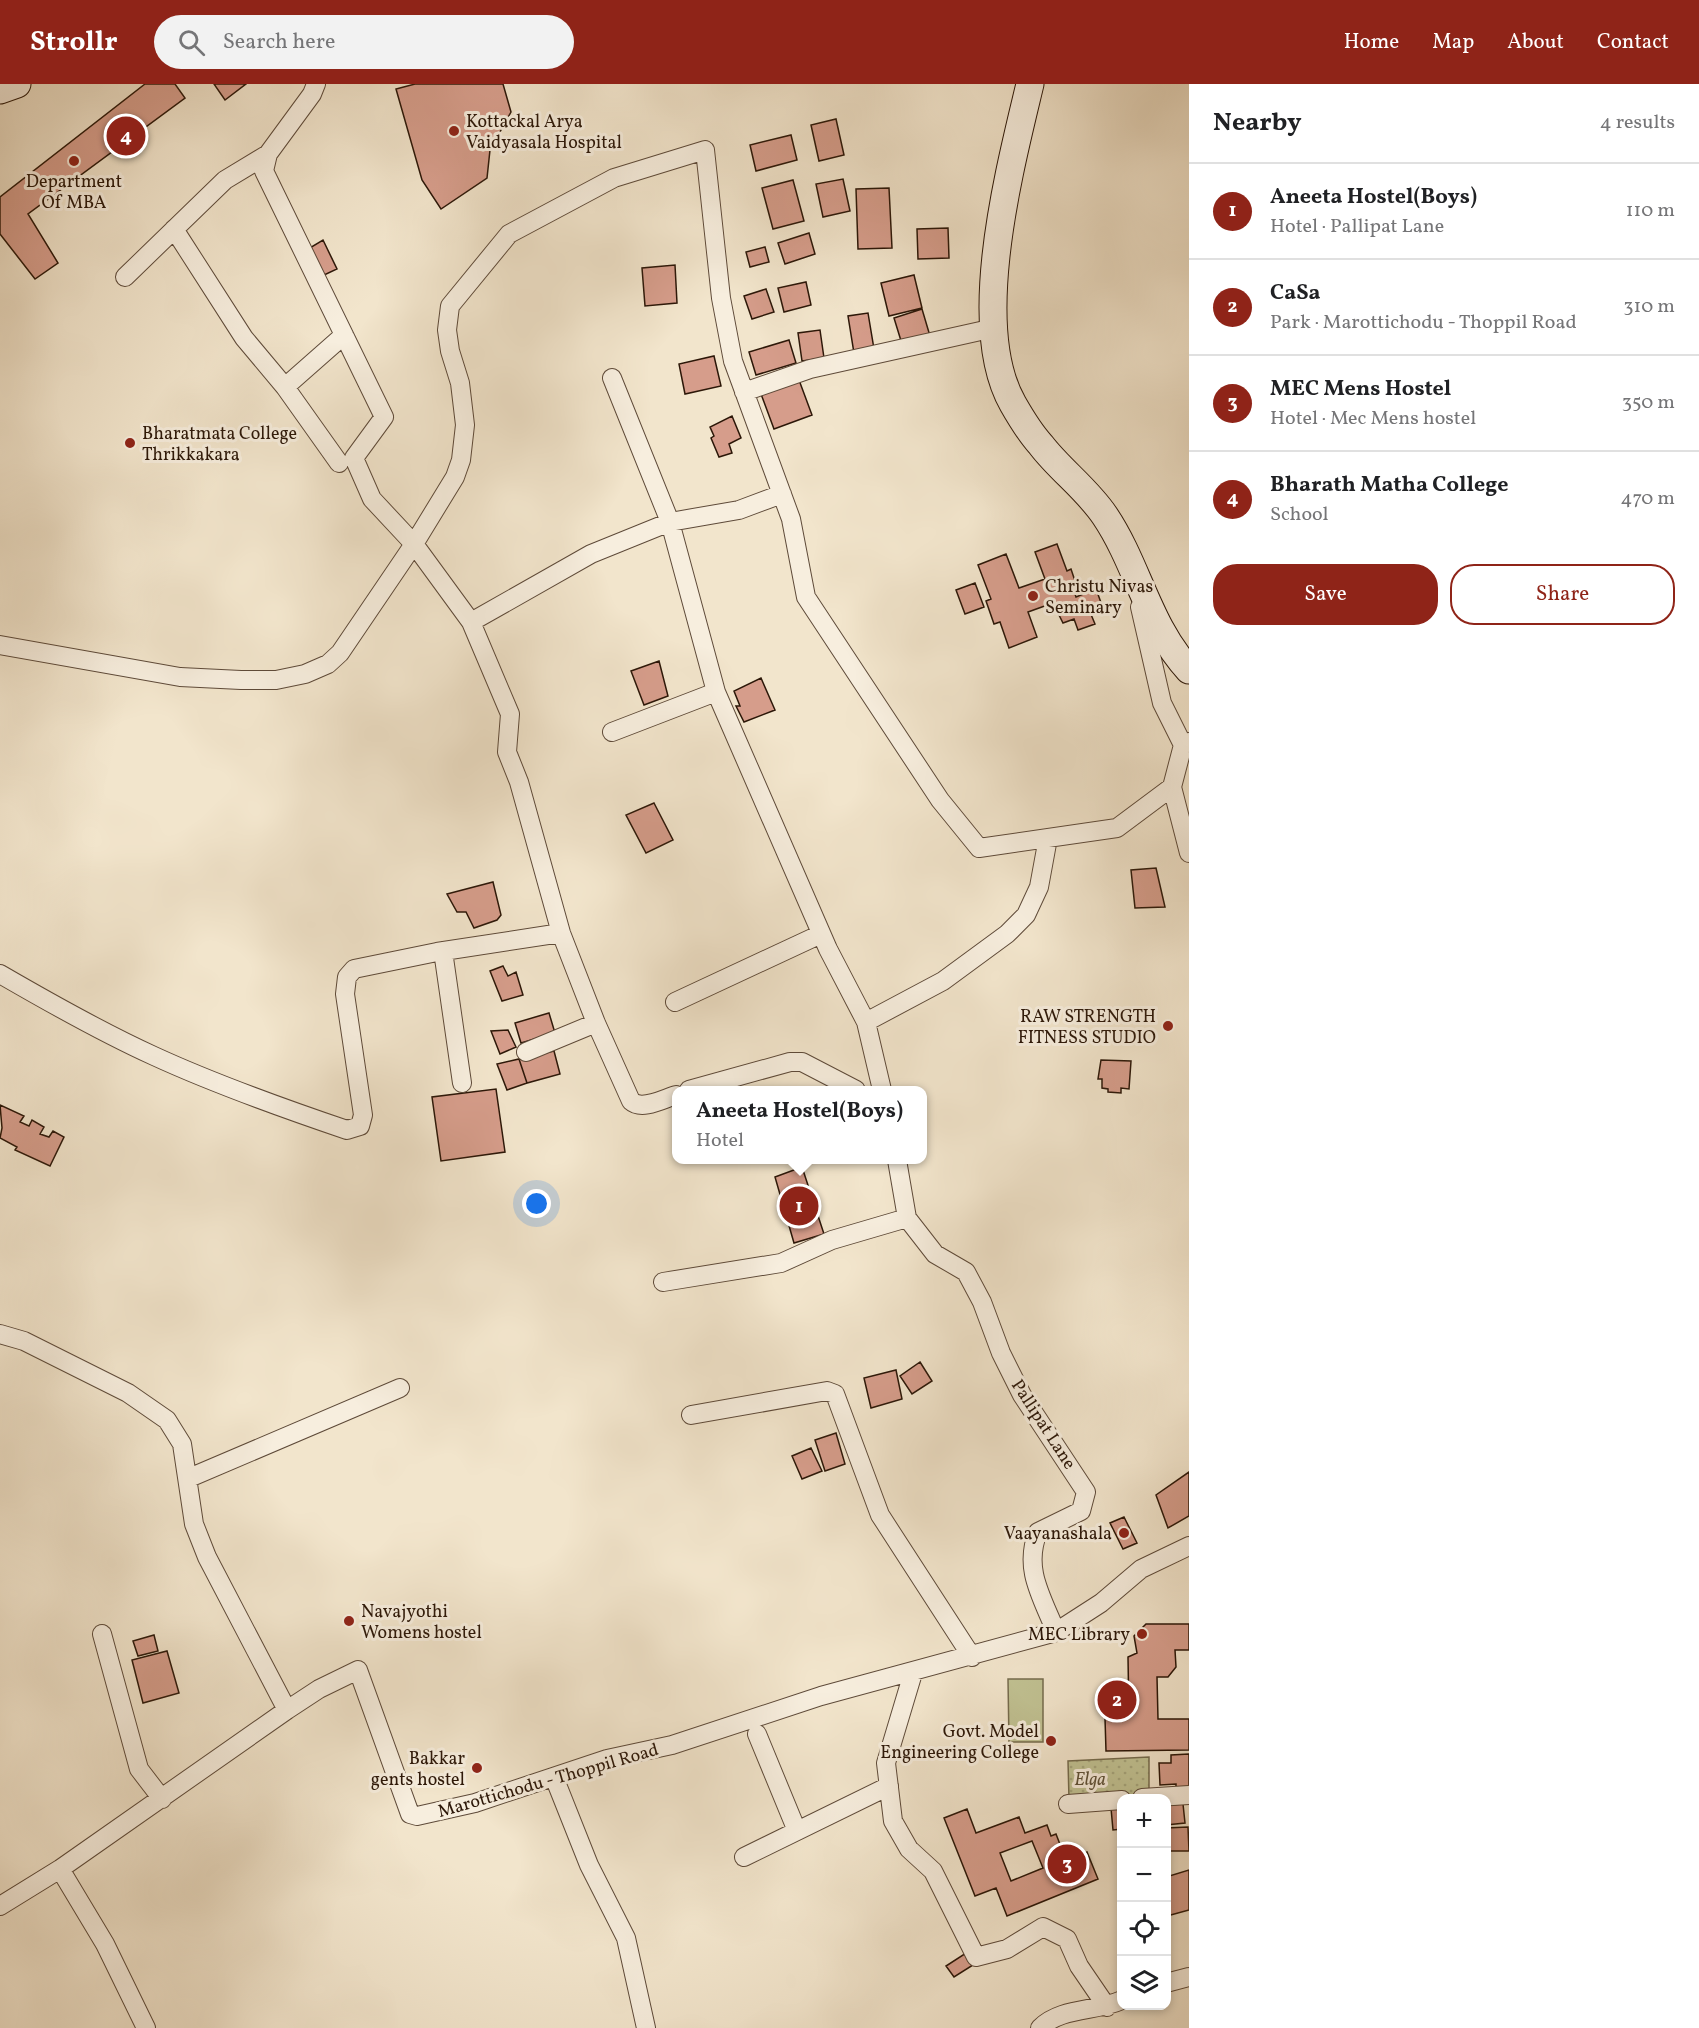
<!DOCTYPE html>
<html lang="en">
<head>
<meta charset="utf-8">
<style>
  body { margin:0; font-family:Vollkorn,serif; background:#f2f2f2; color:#202124 }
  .controls { position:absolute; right:18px; bottom:18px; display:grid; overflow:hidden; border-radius:12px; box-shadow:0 3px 9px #0003 }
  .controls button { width:54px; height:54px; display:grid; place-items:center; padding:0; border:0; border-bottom:2px solid #e0e0e0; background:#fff; color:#202124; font:30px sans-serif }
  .you { position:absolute; left:537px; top:1120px; width:21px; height:21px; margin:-15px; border:4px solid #fff; border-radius:50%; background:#1a73e8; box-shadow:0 0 0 9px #1a73e833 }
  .badge { display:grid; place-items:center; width:39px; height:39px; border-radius:50%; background:#8f2418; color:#fff; font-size:20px; font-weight:700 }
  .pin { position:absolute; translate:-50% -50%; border:3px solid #fff; box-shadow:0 2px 6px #0006 }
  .popup { position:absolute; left:672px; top:1002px; width:255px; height:78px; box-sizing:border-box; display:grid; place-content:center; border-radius:12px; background:#fff; filter:drop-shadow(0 2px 4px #0005); font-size:20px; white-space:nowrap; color:#757577 }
  .popup b { font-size:22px; color:#202124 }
  .popup::after { content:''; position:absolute; left:50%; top:100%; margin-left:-12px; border:12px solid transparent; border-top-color:#fff }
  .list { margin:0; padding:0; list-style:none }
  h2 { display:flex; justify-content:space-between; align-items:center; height:78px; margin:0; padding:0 24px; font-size:26px }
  h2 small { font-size:20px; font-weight:400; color:#757577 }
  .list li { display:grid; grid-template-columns:39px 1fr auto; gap:18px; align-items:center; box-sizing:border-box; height:96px; padding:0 24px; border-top:2px solid #e0e0e0 }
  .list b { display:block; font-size:22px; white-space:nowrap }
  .list p { margin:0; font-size:20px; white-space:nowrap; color:#757577 }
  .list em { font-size:20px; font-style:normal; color:#757577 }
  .actions { display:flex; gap:12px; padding:18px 24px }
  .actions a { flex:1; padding:14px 0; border:2px solid #8f2418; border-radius:24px; text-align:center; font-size:21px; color:#8f2418 }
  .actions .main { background:#8f2418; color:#fff }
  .icon { flex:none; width:33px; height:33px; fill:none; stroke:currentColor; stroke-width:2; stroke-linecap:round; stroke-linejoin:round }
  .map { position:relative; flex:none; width:1189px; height:1944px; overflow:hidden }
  header { display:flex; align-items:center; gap:36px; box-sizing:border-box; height:84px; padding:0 30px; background:#8f2418; color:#fff }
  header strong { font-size:28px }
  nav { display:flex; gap:33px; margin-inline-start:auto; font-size:21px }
  .search { width:420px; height:54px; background:#f2f2f2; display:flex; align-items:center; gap:15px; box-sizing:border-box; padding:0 21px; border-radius:33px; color:#757577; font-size:22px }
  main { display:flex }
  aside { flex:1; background:#fff }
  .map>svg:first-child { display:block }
  .park { fill:url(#park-dots); stroke:#766c4e; stroke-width:1.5 }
  .pitch { fill:#c1c293; stroke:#766c4e; stroke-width:1.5 }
  .building { fill:#d69d8b; stroke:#2c1708; stroke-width:1.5; fill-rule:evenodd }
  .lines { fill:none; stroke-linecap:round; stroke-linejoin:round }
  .minor-casing { stroke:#5e4a39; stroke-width:20 }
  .secondary-casing { stroke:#2c1708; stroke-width:29 }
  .minor { stroke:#f7eede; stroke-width:18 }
  .secondary { stroke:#f7eede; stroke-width:27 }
  .poi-dot { fill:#8f2418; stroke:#f7eede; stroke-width:2 }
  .labels { text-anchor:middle; stroke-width:6; stroke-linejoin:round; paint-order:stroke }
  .poi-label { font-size:18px; fill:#2c1708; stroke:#f7eede; text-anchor:end }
  .street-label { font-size:18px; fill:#2c1708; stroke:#f7eede }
  .park-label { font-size:18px; font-style:italic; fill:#605339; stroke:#f7eede }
</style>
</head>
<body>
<header>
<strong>Strollr</strong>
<div class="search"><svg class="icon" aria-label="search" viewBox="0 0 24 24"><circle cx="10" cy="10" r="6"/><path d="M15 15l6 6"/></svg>Search here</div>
<nav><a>Home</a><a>Map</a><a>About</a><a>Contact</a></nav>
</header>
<main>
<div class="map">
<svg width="1189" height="1944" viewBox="0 0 1189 1944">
  <defs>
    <pattern id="park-dots" width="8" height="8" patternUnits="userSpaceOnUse" patternTransform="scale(1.5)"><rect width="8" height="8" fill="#c1c293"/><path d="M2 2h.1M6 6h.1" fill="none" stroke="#a6a67d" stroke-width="1.8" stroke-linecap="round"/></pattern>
  </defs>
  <rect width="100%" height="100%" fill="#f2e5cc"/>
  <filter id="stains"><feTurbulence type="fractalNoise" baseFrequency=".00333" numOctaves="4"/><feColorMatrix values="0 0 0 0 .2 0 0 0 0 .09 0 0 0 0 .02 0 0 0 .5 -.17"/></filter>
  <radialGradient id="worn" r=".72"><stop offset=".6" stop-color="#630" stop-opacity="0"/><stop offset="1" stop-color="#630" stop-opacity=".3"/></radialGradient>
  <path class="park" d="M1149 1673V1711L1069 1715 1068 1677Z"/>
  <path class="pitch" d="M1008 1595H1043V1658H1009Z"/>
  <path class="building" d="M145 0H175L185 14 28 130 58 179 35 195 0 150V113Z
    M214 0H246L225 16Z
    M415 0H503L511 28 490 66 487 94 441 125 422 96 396 5Z
    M836 35 844 71 819 77 811 41Z
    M791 51 797 76 756 87 750 61Z
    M843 95 850 127 823 133 816 100Z
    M793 96 804 137 773 145 762 104Z
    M889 104 892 164 858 165 856 105Z
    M948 144 949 174 918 175 917 145Z
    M809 149 815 170 785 180 778 159Z
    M323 156 337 185 322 192 308 165Z
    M765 163 769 178 750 183 746 168Z
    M675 181 677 219 645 222 642 184Z
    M914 191 922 224 889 232 881 199Z
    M806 198 811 221 784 228 778 204Z
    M766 205 774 228 752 235 744 212Z
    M922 225 930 252 902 260 894 234Z
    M868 229 874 265 854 269 848 232Z
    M820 246 824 274 802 277 798 249Z
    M789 256 796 279 756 291 749 268Z
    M714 272 721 302 685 310 679 280Z
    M799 296 812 331 774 345 761 310Z
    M732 332 741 354 729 360 732 369 719 373 711 354 714 352 710 343Z
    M1057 460 1067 487 1071 485 1079 509 1075 510 1076 513 1096 505 1103 524 1090 528 1095 540 1078 546 1074 535 1063 539 1053 519 1028 528 1037 553 1009 564 1000 538 994 540 986 517 991 515 978 481 1006 470 1019 504 1045 495 1035 468Z
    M975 499 984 523 965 530 956 506Z
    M659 577 668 612 644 621 631 587Z
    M761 594 775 626 744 638 736 622H740L734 607Z
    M654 719 673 756 646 769 626 731Z
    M1156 784 1165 823 1135 824 1131 786Z
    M493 798 501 831 497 836 474 844 466 828H457L447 810Z
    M503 882 508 892 516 888 523 911 502 917 490 887Z
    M549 929 555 949 521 959 515 939Z
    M508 946 516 963 500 970 491 947Z
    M554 967 560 990 527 999 519 975Z
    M519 975 527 999 507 1006 497 980Z
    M1101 976 1131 977 1129 1005 1121 1004V1009L1108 1008V1005L1102 1004V995H1098Z
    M496 1005 505 1068 441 1077 432 1013Z
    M0 1021 24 1032 20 1038 29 1042 32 1036 44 1043 40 1050 49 1053 53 1047 64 1053 50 1082 15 1066 17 1063 0 1054 2 1044Z
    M802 1083 824 1150 794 1159 775 1093Z
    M920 1278 932 1297 912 1310 900 1292Z
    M896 1286 902 1315 871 1324 864 1294Z
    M836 1349 845 1380 825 1387 815 1356Z
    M811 1364 822 1387 802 1395 792 1372Z
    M1189 1388V1432L1168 1444 1156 1411Z
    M1124 1433 1137 1459 1123 1465 1110 1439Z
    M1146 1540H1189V1566H1175L1176 1583 1168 1593H1157L1158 1635H1189V1666L1106 1667 1105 1634H1129L1128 1573 1137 1569 1134 1552Z
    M154 1551 158 1567 138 1572 133 1557Z
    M167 1567 179 1609 143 1619 132 1576Z
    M1189 1670V1705H1176V1700L1160 1701 1159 1679H1171V1671Z
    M1183 1720 1185 1739 1166 1741V1721Z
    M1122 1723V1745L1113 1746 1111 1724Z
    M967 1725 976 1749 1019 1733 1025 1749 1047 1741 1051 1752 1056 1750 1066 1776 1087 1768 1098 1795 1007 1832 996 1804 975 1812 944 1734ZM1032 1757 1043 1784 1011 1797 1000 1769Z
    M1188 1743 1189 1767H1166V1744Z
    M1189 1786V1826L1167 1832 1166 1793Z
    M966 1869 973 1881 954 1893 946 1882Z"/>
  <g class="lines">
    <defs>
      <path id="minor" d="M316 0 312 10 268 70 264 87 384 333 354 374 372 415 414 460 471 538 510 630 507 668 519 698 561 849 596 939 631 1017C642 1027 663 1015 676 1011
        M174 145 244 254 285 303 339 379
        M125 193 225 96 268 70
        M612 294 670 438 716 608 828 865 866 938 882 1006
        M285 303 344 251
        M744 308 810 285 994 244
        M1140 523 1162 619 1183 661
        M471 538 591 470 670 438 739 426 782 410
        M0 561 180 593 241 596H276L305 590 328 580 340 569 414 460 455 393 461 376 465 341 460 299 450 267 447 246 450 222 509 150 614 94 705 66 721 214 733 277 791 435 806 513 940 716 979 764 1117 744 1172 703
        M612 648 716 608
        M1189 658 1183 661 1172 703 1189 769
        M443 867 462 999
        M0 890C50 919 101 948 154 972 217 1001 282 1024 347 1046L360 1042 363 1031 345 910 347 893 354 885 437 868 561 849
        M675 918 821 850
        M866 938 943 897 1007 850 1026 831 1039 803 1048 754
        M526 968 596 939
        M689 1006 790 978H802L856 1006
        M897 1076 907 1134 935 1170 966 1188 982 1218 1001 1269 1022 1311 1086 1408 1081 1427 1038 1448C1023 1485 1042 1513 1056 1548
        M663 1198 781 1179 832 1156 907 1134
        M0 1250 24 1257 128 1309 167 1336 182 1360 194 1440 207 1473 287 1626
        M691 1331 827 1307 835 1310 880 1431 972 1573
        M189 1394 400 1304
        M102 1550 139 1685 162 1715
        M913 1589 886 1679 893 1737 909 1765 933 1787 976 1873 1007 1865 1043 1843 1067 1855 1079 1882 1107 1923
        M757 1650 797 1747
        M554 1693 589 1781 626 1854 646 1944
        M1142 1714 1189 1711
        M1068 1720 1122 1716
        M744 1773 889 1702
        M60 1785 105 1860 146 1944
        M0 1822 60 1785 287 1626 319 1605 358 1586 410 1730 417 1732 475 1719 607 1675 672 1661 821 1612 1056 1548 1101 1519 1141 1485 1189 1462
        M1166 1899 1189 1893
        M1040 1944C1061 1923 1096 1928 1122 1916"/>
      <path id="secondary" d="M1030 0C1010 84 968 242 1013 320 1021 334 1030 349 1041 361 1060 386 1087 405 1105 432 1138 481 1148 542 1189 586
        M0 6 17 0"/>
    </defs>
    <use href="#minor" class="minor-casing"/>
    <use href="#secondary" class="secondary-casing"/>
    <use href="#minor" class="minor"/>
    <use href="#secondary" class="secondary"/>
  </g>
  <g class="poi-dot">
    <circle cx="454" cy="47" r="6"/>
    <circle cx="74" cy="77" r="6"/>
    <circle cx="130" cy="359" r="6"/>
    <circle cx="1033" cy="512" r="6"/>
    <circle cx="1168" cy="942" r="6"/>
    <circle cx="1124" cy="1449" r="6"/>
    <circle cx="349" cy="1537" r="6"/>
    <circle cx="1142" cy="1550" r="6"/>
    <circle cx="1051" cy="1657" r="6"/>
    <circle cx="477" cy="1684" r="6"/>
  </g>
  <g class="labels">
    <g class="poi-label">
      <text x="466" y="43" text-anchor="start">Kottackal Arya<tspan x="466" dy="21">Vaidyasala Hospital</tspan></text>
      <text x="74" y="103" text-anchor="middle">Department<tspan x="74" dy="21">Of MBA</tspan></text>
      <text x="142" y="355" text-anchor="start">Bharatmata College<tspan x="142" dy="21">Thrikkakara</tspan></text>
      <text x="1045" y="508" text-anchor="start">Christu Nivas<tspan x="1045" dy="21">Seminary</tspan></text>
      <text x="1156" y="938">RAW STRENGTH<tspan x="1156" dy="21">FITNESS STUDIO</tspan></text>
      <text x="1112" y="1455">Vaayanashala</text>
      <text x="361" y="1533" text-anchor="start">Navajyothi<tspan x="361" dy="21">Womens hostel</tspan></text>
      <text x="1130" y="1556">MEC Library</text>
      <text x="1039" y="1653">Govt. Model<tspan x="1039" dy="21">Engineering College</tspan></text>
      <text x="465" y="1680">Bakkar<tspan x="465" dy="21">gents hostel</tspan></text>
    </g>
    <g class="street-label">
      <text transform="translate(1044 1340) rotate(57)" y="6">Pallipat Lane</text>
      <text transform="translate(548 1696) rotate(-16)" y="6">Marottichodu - Thoppil Road</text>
    </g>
    <g class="park-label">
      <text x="1090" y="1701">Elga</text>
    </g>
  </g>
  <rect width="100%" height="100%" filter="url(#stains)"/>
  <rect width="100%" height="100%" fill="url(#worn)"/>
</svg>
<div class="controls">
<button>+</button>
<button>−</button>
<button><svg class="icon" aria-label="locate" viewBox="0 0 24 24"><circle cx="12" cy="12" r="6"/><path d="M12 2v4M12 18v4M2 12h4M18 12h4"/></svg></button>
<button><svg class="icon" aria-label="layers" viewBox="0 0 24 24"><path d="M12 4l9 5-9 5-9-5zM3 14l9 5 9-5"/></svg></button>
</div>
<div class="you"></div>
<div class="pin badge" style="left:799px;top:1122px">1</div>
<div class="popup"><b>Aneeta Hostel(Boys)</b>Hotel</div>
<div class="pin badge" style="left:1117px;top:1616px">2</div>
<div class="pin badge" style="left:1067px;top:1780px">3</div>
<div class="pin badge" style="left:126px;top:52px">4</div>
</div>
<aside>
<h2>Nearby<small>4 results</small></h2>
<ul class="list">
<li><span class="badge">1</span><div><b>Aneeta Hostel(Boys)</b><p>Hotel · Pallipat Lane</p></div><em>110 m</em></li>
<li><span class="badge">2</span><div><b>CaSa</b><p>Park · Marottichodu - Thoppil Road</p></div><em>310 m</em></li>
<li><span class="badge">3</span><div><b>MEC Mens Hostel</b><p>Hotel · Mec Mens hostel</p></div><em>350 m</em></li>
<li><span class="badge">4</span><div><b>Bharath Matha College</b><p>School</p></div><em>470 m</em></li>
</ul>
<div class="actions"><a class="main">Save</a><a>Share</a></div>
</aside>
</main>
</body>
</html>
